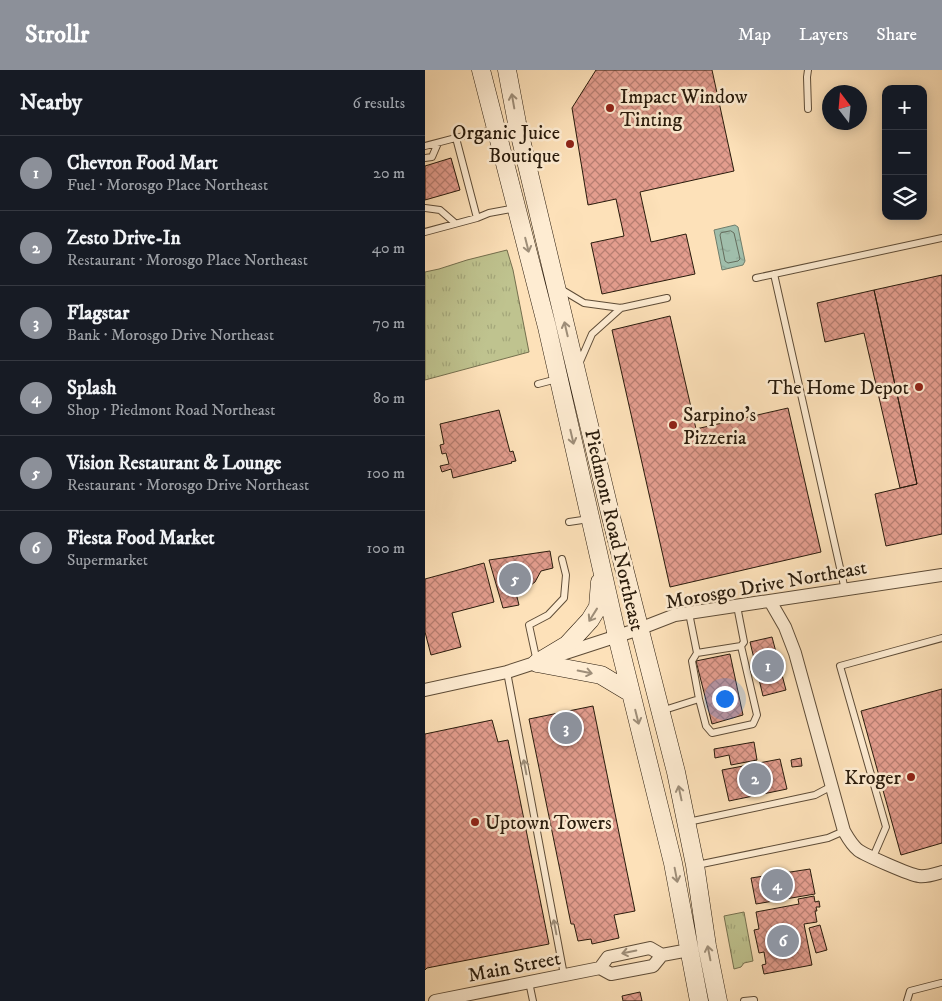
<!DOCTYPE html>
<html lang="en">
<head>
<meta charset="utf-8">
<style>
  body { margin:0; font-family:"IM FELL DW Pica",serif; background:#20242c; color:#f1f3f6 }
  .controls { position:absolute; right:15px; top:15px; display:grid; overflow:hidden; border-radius:10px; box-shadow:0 2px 12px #0003 }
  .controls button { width:45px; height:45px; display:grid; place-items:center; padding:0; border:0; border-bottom:1px solid #363941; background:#171b24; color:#f1f3f6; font:25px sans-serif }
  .compass { position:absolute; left:397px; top:15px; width:45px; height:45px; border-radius:50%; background:#171b24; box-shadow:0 2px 12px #0003; rotate:344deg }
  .you { position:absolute; left:299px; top:628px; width:18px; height:18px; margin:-12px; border:4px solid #fff; border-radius:50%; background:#1a73e8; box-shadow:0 0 0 8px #1a73e833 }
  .badge { display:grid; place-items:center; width:32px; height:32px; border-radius:50%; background:#8c9099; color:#fff; font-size:16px; font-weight:700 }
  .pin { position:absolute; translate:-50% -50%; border:2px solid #fff; box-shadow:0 1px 5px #0006 }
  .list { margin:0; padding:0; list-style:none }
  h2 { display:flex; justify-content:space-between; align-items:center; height:65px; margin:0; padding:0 20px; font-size:21px }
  h2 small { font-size:16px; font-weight:400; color:#9ea1a6 }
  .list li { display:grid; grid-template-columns:32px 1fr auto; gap:15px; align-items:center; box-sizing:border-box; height:75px; padding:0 20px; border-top:1px solid #363941 }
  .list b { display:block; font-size:19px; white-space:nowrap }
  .list p { margin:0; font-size:16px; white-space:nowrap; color:#9ea1a6 }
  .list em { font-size:16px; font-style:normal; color:#9ea1a6 }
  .icon { flex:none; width:28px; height:28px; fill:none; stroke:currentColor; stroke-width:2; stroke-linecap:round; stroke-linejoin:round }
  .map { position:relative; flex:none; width:517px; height:931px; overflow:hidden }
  header { display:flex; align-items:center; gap:30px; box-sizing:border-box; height:70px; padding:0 25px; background:#8c9099; color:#fff }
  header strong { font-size:24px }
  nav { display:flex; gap:28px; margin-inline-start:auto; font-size:18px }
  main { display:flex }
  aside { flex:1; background:#171b24 }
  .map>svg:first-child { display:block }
  .grass { fill:url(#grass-tufts); stroke:#746f4e }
  .water { fill:url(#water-ripples); stroke:#707d6b }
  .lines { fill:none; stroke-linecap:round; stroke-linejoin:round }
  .shore { stroke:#646c5c; stroke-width:1 }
  .building { fill:url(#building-cross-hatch); stroke:#291b0c }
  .lane-casing { stroke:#5e4c37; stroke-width:8 }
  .street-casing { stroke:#5e4c37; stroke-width:14 }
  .secondary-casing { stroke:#291b0c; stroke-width:19 }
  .lane { stroke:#feecd2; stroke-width:6 }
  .street { stroke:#feecd2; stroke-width:12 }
  .secondary { stroke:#feecd2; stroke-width:18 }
  .oneway { stroke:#9e8e79 }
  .poi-dot { fill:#8f2418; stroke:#feecd2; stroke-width:2 }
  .labels { text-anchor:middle; stroke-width:5; stroke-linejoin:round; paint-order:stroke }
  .poi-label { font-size:20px; fill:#291b0c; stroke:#feecd2; text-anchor:start }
  .street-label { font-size:20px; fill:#291b0c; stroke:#feecd2 }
</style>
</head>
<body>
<header>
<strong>Strollr</strong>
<nav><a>Map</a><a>Layers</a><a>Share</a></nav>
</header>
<main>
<aside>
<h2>Nearby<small>6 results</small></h2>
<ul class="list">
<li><span class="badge">1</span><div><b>Chevron Food Mart</b><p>Fuel · Morosgo Place Northeast</p></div><em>20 m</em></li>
<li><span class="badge">2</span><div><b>Zesto Drive-In</b><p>Restaurant · Morosgo Place Northeast</p></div><em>40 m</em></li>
<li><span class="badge">3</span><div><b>Flagstar</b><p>Bank · Morosgo Drive Northeast</p></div><em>70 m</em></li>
<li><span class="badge">4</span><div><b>Splash</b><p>Shop · Piedmont Road Northeast</p></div><em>80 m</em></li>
<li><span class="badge">5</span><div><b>Vision Restaurant &amp; Lounge</b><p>Restaurant · Morosgo Drive Northeast</p></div><em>100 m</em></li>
<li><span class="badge">6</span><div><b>Fiesta Food Market</b><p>Supermarket</p></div><em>100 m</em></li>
</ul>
</aside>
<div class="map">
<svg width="517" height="931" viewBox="0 0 517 931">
  <defs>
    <pattern id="grass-tufts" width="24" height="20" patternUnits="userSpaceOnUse" patternTransform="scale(1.25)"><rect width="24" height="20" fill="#bfc38f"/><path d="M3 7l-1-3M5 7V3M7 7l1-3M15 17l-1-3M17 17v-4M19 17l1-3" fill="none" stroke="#a4a77a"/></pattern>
    <pattern id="water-ripples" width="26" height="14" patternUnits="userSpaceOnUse" patternTransform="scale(1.25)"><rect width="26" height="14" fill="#a0beab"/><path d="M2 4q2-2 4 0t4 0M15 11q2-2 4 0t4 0" fill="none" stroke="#8aa392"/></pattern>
    <pattern id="building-cross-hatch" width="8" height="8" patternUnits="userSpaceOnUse" patternTransform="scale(1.25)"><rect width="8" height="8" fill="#e39d8e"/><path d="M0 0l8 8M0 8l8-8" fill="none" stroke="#b87f72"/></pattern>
  </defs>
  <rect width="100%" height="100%" fill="#fde1b9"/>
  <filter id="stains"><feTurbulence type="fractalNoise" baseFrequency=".004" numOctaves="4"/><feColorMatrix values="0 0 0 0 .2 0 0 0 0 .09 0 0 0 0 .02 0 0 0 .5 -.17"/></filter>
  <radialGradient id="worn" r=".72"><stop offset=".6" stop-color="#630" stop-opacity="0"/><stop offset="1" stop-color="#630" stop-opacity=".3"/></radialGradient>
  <path class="grass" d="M82 180 88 200 104 282 0 310V202L14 199 42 190Z
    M319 842 328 891 319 893 316 897 309 899 299 846Z"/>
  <path class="water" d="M310 155 313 157 320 191 318 195 297 200 289 160Z"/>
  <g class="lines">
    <path class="shore" d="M306 161 309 163 315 189 313 191 303 193 300 191 295 165 296 163Z"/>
  </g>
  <path class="building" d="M171 0H287L309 101 215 122 226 172 261 164 270 204 177 224 166 173 199 166 191 129 163 135 147 38Z
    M26 88 35 120 0 130V96Z
    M517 205V464L461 476 450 424 492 414 449 220Z
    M449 220 492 414 475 418 439 263 400 272 392 233Z
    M245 246 271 359 363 338 396 482 245 517 187 260Z
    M74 340 85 382 88 381 91 391 86 392 87 393 28 408 26 399 17 402 15 396 24 394 21 383 17 384 15 375 19 374 15 354Z
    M125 481 128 498 116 501 110 512 99 520 91 523 94 535 78 538 64 490Z
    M59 493 69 532 27 543 36 577 6 585 0 562V509Z
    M347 567 361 620 338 626 325 572Z
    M305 584 318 645 287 654 271 591Z
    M517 619V773L476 785 436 641Z
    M168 636 210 841 189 845 194 868 167 874 166 869 153 871 149 854H146L104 649Z
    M67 650 73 672 83 670 124 874 2 898 0 900V664Z
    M329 672 332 690 306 695 304 685 290 688 289 679Z
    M376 688 377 696 367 697 366 690Z
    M355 689 362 719 304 731 297 700Z
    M385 799 390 824 331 834 326 808Z
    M389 826 390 832 394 831 395 837H391L392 841H390L392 852 379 854 387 895 339 904 337 895 341 894 339 882 334 883 329 860 334 859 331 842 374 834 373 829Z
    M395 855 402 880 391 883 384 858Z
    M215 922 217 931H198L197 926Z"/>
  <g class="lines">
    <defs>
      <path id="lane" d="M383 0 382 7 383 39
        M31 68 52 148
        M0 76 42 65 71 60
        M0 88 7 87 13 73
        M0 138 15 140 30 153
        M0 162 52 148 64 143 91 138
        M349 204 420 520
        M331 208 517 168
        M134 218 159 233 196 238 242 228
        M154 294 167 264 196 238
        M113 314 132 309
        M144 452 164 449
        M272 583 316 576 319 572 312 536
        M112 592 104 555 123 545 139 528 141 505 137 489
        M82 602 139 905
        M274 629 281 656 287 663 328 654 332 645 316 576
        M236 641 274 629 267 591 272 583 264 543
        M263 752 390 725 407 716
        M448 787 461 757 415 596 517 568
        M272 795 403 768 419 761
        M104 912 108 931
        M319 931 329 930
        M482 931 485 921 516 913"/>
      <path id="street" d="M345 531 360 557 370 583 419 761C423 768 426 774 433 780 440 785 485 805 494 806 502 807 510 804 517 802
        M0 620 82 602 214 559 250 545 517 505
        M175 898 183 887 225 878 237 885
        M10 931 175 898 186 904 228 896 237 885 264 880"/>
      <path id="secondary" d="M56 0 122 257 192 566 248 793 274 931
        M82 0 92 53 186 447 251 702 270 795 282 876 293 931
        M112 593 142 575 165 550 173 537 175 512
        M112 593 176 605 206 623"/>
    </defs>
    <use href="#lane" class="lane-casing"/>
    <use href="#street" class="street-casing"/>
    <use href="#secondary" class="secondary-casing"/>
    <use href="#lane" class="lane"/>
    <use href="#street" class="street"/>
    <use href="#secondary" class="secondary"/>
  </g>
  <defs><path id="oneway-shaft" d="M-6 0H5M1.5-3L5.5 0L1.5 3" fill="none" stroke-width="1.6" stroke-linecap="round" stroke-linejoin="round" transform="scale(1.25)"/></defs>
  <g class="oneway">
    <use href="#oneway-shaft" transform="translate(88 31) rotate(-100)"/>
    <use href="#oneway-shaft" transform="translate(102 175) rotate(76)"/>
    <use href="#oneway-shaft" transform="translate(141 259) rotate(-103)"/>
    <use href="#oneway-shaft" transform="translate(147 367) rotate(77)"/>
    <use href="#oneway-shaft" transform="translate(168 545) rotate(122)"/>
    <use href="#oneway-shaft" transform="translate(160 602) rotate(11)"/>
    <use href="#oneway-shaft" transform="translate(212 647) rotate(76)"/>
    <use href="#oneway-shaft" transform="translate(100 697) rotate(-101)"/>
    <use href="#oneway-shaft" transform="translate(255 723) rotate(-102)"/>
    <use href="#oneway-shaft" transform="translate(251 805) rotate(79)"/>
    <use href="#oneway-shaft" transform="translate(130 857) rotate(-101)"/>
    <use href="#oneway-shaft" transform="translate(204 882) rotate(168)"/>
    <use href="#oneway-shaft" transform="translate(284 883) rotate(-101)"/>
  </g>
  <g class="poi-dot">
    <circle cx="185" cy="38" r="5"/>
    <circle cx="145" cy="74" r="5"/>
    <circle cx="494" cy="317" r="5"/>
    <circle cx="248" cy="355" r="5"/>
    <circle cx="486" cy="707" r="5"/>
    <circle cx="50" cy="752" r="5"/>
  </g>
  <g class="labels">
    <g class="poi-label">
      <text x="195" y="33">Impact Window<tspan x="195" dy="23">Tinting</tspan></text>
      <text x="135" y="69" text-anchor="end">Organic Juice<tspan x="135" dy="23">Boutique</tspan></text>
      <text x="484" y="324" text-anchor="end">The Home Depot</text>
      <text x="258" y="351">Sarpino's<tspan x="258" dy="23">Pizzeria</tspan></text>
      <text x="476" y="714" text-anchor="end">Kroger</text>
      <text x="60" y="759">Uptown Towers</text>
    </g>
    <g class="street-label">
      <text transform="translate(190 460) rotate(77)" y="7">Piedmont Road Northeast</text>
      <text transform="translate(341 514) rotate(-10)" y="7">Morosgo Drive Northeast</text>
      <text transform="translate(89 896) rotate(-11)" y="7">Main Street</text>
    </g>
  </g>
  <rect width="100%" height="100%" filter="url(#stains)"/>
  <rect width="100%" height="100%" fill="url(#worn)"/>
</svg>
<div class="controls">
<button>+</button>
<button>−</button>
<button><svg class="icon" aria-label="layers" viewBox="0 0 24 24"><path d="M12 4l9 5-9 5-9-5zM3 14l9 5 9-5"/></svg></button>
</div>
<svg class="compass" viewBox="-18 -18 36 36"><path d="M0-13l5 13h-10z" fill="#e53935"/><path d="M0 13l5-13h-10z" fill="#9ea1a6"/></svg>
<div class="you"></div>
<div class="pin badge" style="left:343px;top:596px">1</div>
<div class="pin badge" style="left:330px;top:709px">2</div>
<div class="pin badge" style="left:141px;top:658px">3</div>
<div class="pin badge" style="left:352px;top:815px">4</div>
<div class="pin badge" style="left:90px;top:509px">5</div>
<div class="pin badge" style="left:358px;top:871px">6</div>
</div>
</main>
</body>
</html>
